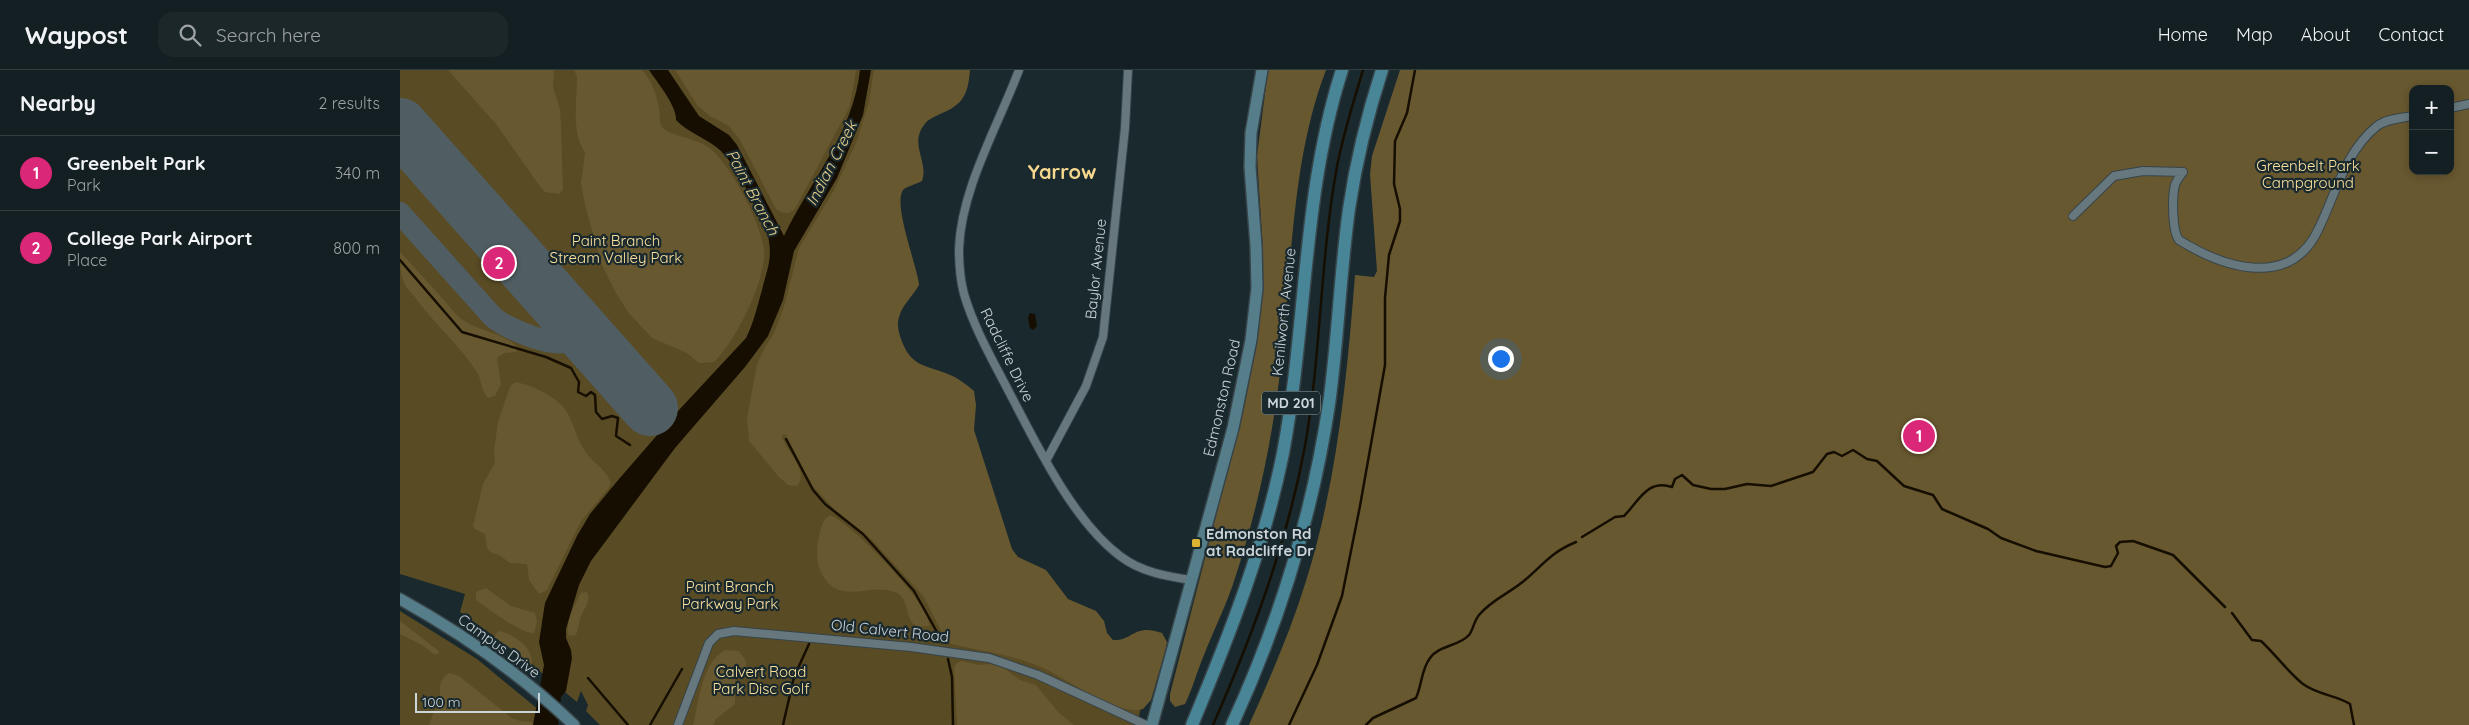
<!DOCTYPE html>
<html lang="en">
<head>
<meta charset="utf-8">
<style>
  body { margin:0; font-family:Quicksand,sans-serif; background:#1c272a; color:#f1f3f6 }
  .controls { position:absolute; right:15px; top:15px; display:grid; overflow:hidden; border-radius:10px; box-shadow:0 2px 8px #0003 }
  .controls button { width:45px; height:45px; display:grid; place-items:center; padding:0; border:0; border-bottom:1px solid #323d40; background:#131f22; color:#f1f3f6; font:25px sans-serif }
  .scale { position:absolute; left:15px; bottom:12px; width:125px; box-sizing:border-box; padding-left:5px; border:2px solid #ccd5d9; border-top:0; font-size:14px; line-height:18px; white-space:nowrap; color:#ccd5d9; -webkit-text-stroke:4px #19292e; paint-order:stroke }
  .you { position:absolute; left:1100px; top:288px; width:18px; height:18px; margin:-12px; border:4px solid #fff; border-radius:50%; background:#1a73e8; box-shadow:0 0 0 8px #1a73e833 }
  .badge { display:grid; place-items:center; width:32px; height:32px; border-radius:50%; background:#db2777; color:#fff; font-size:16px; font-weight:700 }
  .pin { position:absolute; translate:-50% -50%; border:2px solid #fff; box-shadow:0 1px 5px #0006 }
  .list { margin:0; padding:0; list-style:none }
  h2 { display:flex; justify-content:space-between; align-items:center; height:65px; margin:0; padding:0 20px; font-size:21px }
  h2 small { font-size:16px; font-weight:400; color:#9da2a5 }
  .list li { display:grid; grid-template-columns:32px 1fr auto; gap:15px; align-items:center; box-sizing:border-box; height:75px; padding:0 20px; border-top:1px solid #323d40 }
  .list b { display:block; font-size:19px; white-space:nowrap }
  .list p { margin:0; font-size:16px; white-space:nowrap; color:#9da2a5 }
  .list em { font-size:16px; font-style:normal; color:#9da2a5 }
  .icon { flex:none; width:28px; height:28px; fill:none; stroke:currentColor; stroke-width:2; stroke-linecap:round; stroke-linejoin:round }
  .map { position:relative; flex:none; width:2069px; height:655px; overflow:hidden }
  header { display:flex; align-items:center; gap:30px; box-sizing:border-box; height:70px; padding:0 25px; background:#131f22; border-bottom:1px solid #323d40 }
  header strong { font-size:24px }
  nav { display:flex; gap:28px; margin-inline-start:auto; font-size:18px }
  .search { width:350px; height:45px; background:#1c272a; display:flex; align-items:center; gap:12px; box-sizing:border-box; padding:0 18px; border-radius:15px; color:#9da2a5; font-size:19px }
  main { display:flex }
  aside { flex:1; background:#131f22 }
  .map>svg:first-child { display:block }
  .green { fill:#594b24 }
  .forest { fill:#685830; fill-rule:evenodd }
  .water { fill:#160e00 }
  .lines { fill:none; stroke-linecap:round; stroke-linejoin:round }
  .stream { stroke:#160e00; stroke-width:2.5 }
  .taxiway { stroke:#505e63; stroke-width:22 }
  .runway { stroke:#505e63; stroke-width:56 }
  .street-casing { stroke:#374449; stroke-width:10 }
  .secondary-casing { stroke:#374449; stroke-width:14 }
  .primary-casing { stroke:#374449; stroke-width:15 }
  .street { stroke:#66787e; stroke-width:8 }
  .secondary { stroke:#567e8a; stroke-width:11 }
  .primary { stroke:#478597; stroke-width:12 }
  .poi-dot { fill:#dcb233; stroke:#19292e; stroke-width:2 }
  .labels { text-anchor:middle; stroke-width:4.5; stroke-linejoin:round; paint-order:stroke }
  .shield { fill:#19292e; stroke:#96a1a6; stroke-width:1 }
  .shield-label { font-size:14px; font-weight:bold; fill:#ccd5d9 }
  .park-label { font-size:15px; fill:#fce19c; stroke:#19292e }
  .street-label { font-size:15px; fill:#ccd5d9; stroke:#19292e }
  .poi-label { font-size:15px; font-weight:bold; fill:#ccd5d9; stroke:#19292e; text-anchor:start }
  .water-label { font-size:16px; font-style:italic; fill:#e9cf8b; stroke:#19292e }
  .district-label { font-size:20px; font-weight:bold; fill:#f4d78c; stroke:#19292e }
</style>
</head>
<body>
<header>
<strong>Waypost</strong>
<div class="search"><svg class="icon" aria-label="search" viewBox="0 0 24 24"><circle cx="10" cy="10" r="6"/><path d="M15 15l6 6"/></svg>Search here</div>
<nav><a>Home</a><a>Map</a><a>About</a><a>Contact</a></nav>
</header>
<main>
<aside>
<h2>Nearby<small>2 results</small></h2>
<ul class="list">
<li><span class="badge">1</span><div><b>Greenbelt Park</b><p>Park</p></div><em>340 m</em></li>
<li><span class="badge">2</span><div><b>College Park Airport</b><p>Place</p></div><em>800 m</em></li>
</ul>
</aside>
<div class="map">
<svg width="2069" height="655" viewBox="0 0 2069 655">
  <rect width="100%" height="100%" fill="#19292e"/>
  <path class="green" d="M0 0H523L468 115 465 380 746 615 737 655H200L186 641 188 635 181 621 177 632 115 581 60 542 65 524 0 504Z
    M0 541 77 589 157 655H0Z"/>
  <path class="forest" d="M48 0H154L153 17 160 39 161 55 163 120 159 124 145 122 139 115 96 54Z
    M174 0H242C251 9 257 25 259 38 260 44 259 51 262 57 270 67 299 67 313 81 333 100 360 151 364 179 367 209 336 271 314 292L299 293 287 283 252 268 228 242 216 223 202 195 185 135 181 113 185 83C171 62 177 31 177 7Z
    M275 0H456L450 36 395 139C388 145 384 144 376 139L340 70 329 56 310 46 297 35Z
    M474 0H570C568 25 563 35 540 44 534 47 527 50 524 55 509 74 529 92 522 111 517 114 508 116 504 119 491 131 518 198 519 215 513 226 502 235 499 247 497 254 498 259 500 266 510 297 523 294 548 304 558 308 566 314 574 321L576 335 574 360 612 479 618 487 646 500 668 529 696 541 704 551 707 563 713 570C733 571 734 553 762 563L767 572 766 578 751 630 743 639C717 647 665 607 641 597 611 584 581 581 551 574L545 569 524 527 472 470 434 439 412 415 386 365 383 364 382 367C387 382 410 401 397 416L388 415 378 406 349 371 347 348 357 294 365 277 374 263 384 237 399 178 433 122 456 73 469 32Z
    M868 0H926C891 91 892 198 881 294 873 366 858 439 835 508 827 534 814 559 804 585 797 601 793 618 785 634L775 637 770 631V624L844 337 855 282 861 238 863 182 857 86Z
    M1000 0H2069V655H849C870 608 891 560 906 511 937 413 947 307 955 205L974 207 977 201 970 104 972 86ZM2013 19H2050V101H2013Z
    M0 182C14 197 28 212 42 228 48 234 54 243 60 248 77 261 105 263 118 278L116 282 104 283 97 288 101 314 95 326 88 328C81 321 82 312 78 304 61 276 36 256 17 230 14 224 8 221 5 215 0 204 0 194 0 182Z
    M115 312C132 315 158 327 167 342 175 356 176 369 187 384 196 395 204 397 211 413L208 419 181 451 147 520 139 524 129 510 127 494 110 493 99 485 92 483 87 478 85 464 75 459 73 456 83 414 95 393 94 380 98 352 110 317Z
    M430 445C449 451 534 537 529 556L519 557C503 552 511 530 497 523 474 511 443 535 425 509 417 498 416 486 418 472 420 462 421 450 430 445Z
    M86 518 111 536 135 543 137 551 134 563C121 564 87 538 76 530V522Z
    M187 522C192 533 183 538 180 549 179 554 178 559 176 565L169 566C164 552 175 535 181 523Z
    M0 551 39 581 38 584H34L22 575 0 564Z
    M98 561C113 563 136 579 131 595H127L113 580 94 567Z
    M325 580 339 581 346 591V599L335 609V634L316 649 313 655H293C300 630 300 595 325 580Z
    M562 591 579 595 588 594 601 596 620 610 636 615 659 643 674 655H557L554 597 557 593Z
    M49 603 59 606 112 648 120 651 132 652 136 655H29C32 646 34 641 39 635 44 628 33 614 49 603Z"/>
  <path class="water" d="M249 0H268L299 46 329 65 337 75 384 166C411 110 453 63 460 0H471L463 45 437 108 394 181 383 230 368 266 345 297 275 378 191 491 179 515 166 559V568L171 580 172 588 166 621 161 627 158 655H133L144 595 139 572 145 533 177 466 190 444 219 409 278 341 346 268C354 252 357 237 362 220 367 199 373 189 368 166 355 138 342 103 321 81 307 68 288 63 276 50 277 36 257 12 249 0Z
    M630 243 635 244 637 256 633 260 630 258 628 248Z"/>
  <g class="lines">
    <path class="stream" d="M0 190 62 262 146 287 171 298 179 312 178 322 186 326 191 322 195 325 196 342 202 349 212 346 218 348 216 366 230 375
      M386 369 413 420 425 434 463 464 514 521 542 571
      M1182 467 1215 447 1224 446C1239 431 1247 409 1272 417L1275 409 1282 405 1293 415 1311 419H1325L1347 414 1371 416 1413 402 1427 384 1434 382 1442 386 1453 380 1467 389 1477 391 1504 416 1533 425 1542 439 1588 459 1601 468 1636 481 1705 497 1711 496 1718 483 1716 476 1720 472 1733 471 1773 485 1825 537
      M1832 543 1852 570 1861 571C1876 585 1888 602 1903 614 1918 625 1936 625 1950 634L1954 655
      M548 589 552 607 553 655
      M188 608 228 655
      M250 655 282 599
      M383 655 394 607 409 574
      M813 655C853 564 887 473 905 376 921 285 920 193 936 102 942 67 953 34 963 0
      M889 655 917 595 942 526 960 436 985 295V228L989 185 1000 151V139L994 114 995 71 1007 43 1015 0
      M966 655 973 648 1016 628C1022 615 1021 600 1030 588 1039 575 1060 576 1069 565 1073 560 1074 551 1079 545 1091 530 1110 523 1125 510 1145 493 1150 483 1176 472"/>
    <path class="taxiway" d="M0 143 92 246C104 258 158 281 172 269L176 260 165 241"/>
    <path class="runway" d="M0 56 250 338"/>
    <defs>
      <path id="street" d="M619 0C598 56 561 119 559 179 559 194 560 209 564 224 574 258 592 289 608 320 636 373 672 450 720 486 741 502 765 506 791 510
        M2050 38 2069 34
        M1673 146 1714 106 1743 101 1783 102C1780 106 1776 111 1775 115 1772 126 1772 161 1779 170 1824 198 1891 220 1919 158 1936 123 1945 82 1977 56 1986 49 2001 48 2013 46
        M647 389 686 316 703 267 725 58 728 0
        M278 655 309 573 318 564 334 561 511 577 589 588 638 605 746 655"/>
      <path id="secondary" d="M0 529C63 564 122 605 174 655
        M752 655 833 358 851 270 857 218 856 176 850 97 851 63 862 0"/>
      <path id="primary" d="M792 655C829 566 864 478 883 383 907 256 902 124 942 0
        M832 655C879 553 912 446 929 334 938 270 940 204 949 139 956 92 967 46 982 0"/>
    </defs>
    <use href="#street" class="street-casing"/>
    <use href="#secondary" class="secondary-casing"/>
    <use href="#primary" class="primary-casing"/>
    <use href="#street" class="street"/>
    <use href="#secondary" class="secondary"/>
    <use href="#primary" class="primary"/>
  </g>
  <rect class="poi-dot" x="791" y="468" width="10" height="10" rx="2.5"/>
  <g class="labels">
    <rect class="shield" x="862" y="321.5" width="58" height="23" rx="4"/>
    <g class="shield-label">
      <text x="891" y="338">MD 201</text>
    </g>
    <g class="park-label">
      <text x="1908" y="101">Greenbelt Park<tspan x="1908" dy="17">Campground</tspan></text>
      <text x="216" y="176">Paint Branch<tspan x="216" dy="17">Stream Valley Park</tspan></text>
      <text x="330" y="522">Paint Branch<tspan x="330" dy="17">Parkway Park</tspan></text>
      <text x="361" y="607">Calvert Road<tspan x="361" dy="17">Park Disc Golf</tspan></text>
    </g>
    <g class="street-label">
      <text transform="translate(696 199) rotate(-84)" y="5">Baylor Avenue</text>
      <text transform="translate(884 242) rotate(-84)" y="5">Kenilworth Avenue</text>
      <text transform="translate(607 285) rotate(64)" y="5">Radcliffe Drive</text>
      <text transform="translate(822 328) rotate(-77)" y="5">Edmonston Road</text>
      <text transform="translate(490 561) rotate(6)" y="5">Old Calvert Road</text>
      <text transform="translate(99 576) rotate(36)" y="5">Campus Drive</text>
    </g>
    <g class="poi-label">
      <text x="806" y="469">Edmonston Rd<tspan x="806" dy="17">at Radcliffe Dr</tspan></text>
    </g>
    <g class="water-label">
      <text transform="translate(431 93) rotate(-63)" y="6">Indian Creek</text>
      <text transform="translate(353 122) rotate(62)" y="6">Paint Branch</text>
    </g>
    <g class="district-label">
      <text x="662" y="109">Yarrow</text>
    </g>
  </g>
</svg>
<div class="controls">
<button>+</button>
<button>−</button>
</div>
<div class="scale">100 m</div>
<div class="you"></div>
<div class="pin badge" style="left:1519px;top:366px">1</div>
<div class="pin badge" style="left:99px;top:193px">2</div>
</div>
</main>
</body>
</html>
